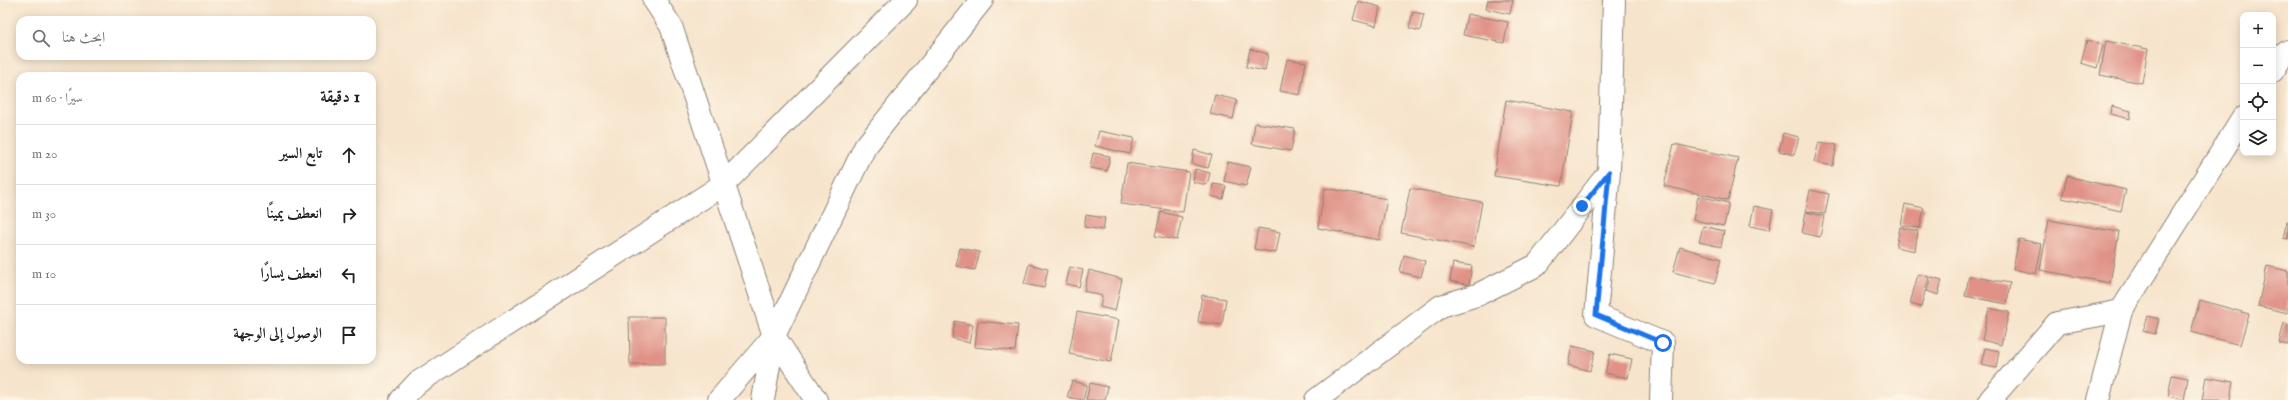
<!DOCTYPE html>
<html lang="ar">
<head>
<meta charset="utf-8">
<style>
  body { margin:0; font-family:"IM FELL English",Amiri,serif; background:#f6f6f6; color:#202124; direction:rtl }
  .controls { position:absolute; right:12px; top:12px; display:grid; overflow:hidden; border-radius:8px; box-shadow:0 2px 10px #0003 }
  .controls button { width:36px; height:36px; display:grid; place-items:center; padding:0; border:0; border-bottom:1px solid #e0e0e0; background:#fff; color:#202124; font:20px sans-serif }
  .stop { position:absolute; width:12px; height:12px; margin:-9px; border:3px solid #1a73e8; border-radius:50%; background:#fff }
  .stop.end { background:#1a73e8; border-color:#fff; box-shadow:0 1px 4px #0008 }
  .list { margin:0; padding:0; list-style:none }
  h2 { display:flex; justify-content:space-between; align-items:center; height:52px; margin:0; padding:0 16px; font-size:17px }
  h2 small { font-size:13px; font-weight:400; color:#757577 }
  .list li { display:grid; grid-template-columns:26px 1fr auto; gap:12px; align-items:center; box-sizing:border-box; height:60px; padding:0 16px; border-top:1px solid #e0e0e0 }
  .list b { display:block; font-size:15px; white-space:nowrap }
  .list em { font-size:13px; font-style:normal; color:#757577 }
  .icon { flex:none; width:22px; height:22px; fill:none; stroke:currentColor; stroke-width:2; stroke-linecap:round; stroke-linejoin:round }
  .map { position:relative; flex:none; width:2288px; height:400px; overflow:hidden; direction:ltr }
  .search { position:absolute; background:#fff; box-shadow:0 2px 10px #0003; left:16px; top:16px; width:360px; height:44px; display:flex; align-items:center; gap:10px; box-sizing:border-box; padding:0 14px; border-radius:12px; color:#757577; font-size:15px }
  .panel { position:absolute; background:#fff; box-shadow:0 2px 10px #0003; left:16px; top:72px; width:360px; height:292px; border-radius:12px; direction:rtl }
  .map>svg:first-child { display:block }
  .building { fill:#e09287 }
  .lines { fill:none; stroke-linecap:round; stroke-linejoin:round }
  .street-casing { stroke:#8a8074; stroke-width:24 }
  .street { stroke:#fff; stroke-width:22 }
  .route { stroke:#1a73e8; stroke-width:5 }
</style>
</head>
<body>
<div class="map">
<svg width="2288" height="400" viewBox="0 0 2288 400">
  <rect width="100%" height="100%" fill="#fcf5e5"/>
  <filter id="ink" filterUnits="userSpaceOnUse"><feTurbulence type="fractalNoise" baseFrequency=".025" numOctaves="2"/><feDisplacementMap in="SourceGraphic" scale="8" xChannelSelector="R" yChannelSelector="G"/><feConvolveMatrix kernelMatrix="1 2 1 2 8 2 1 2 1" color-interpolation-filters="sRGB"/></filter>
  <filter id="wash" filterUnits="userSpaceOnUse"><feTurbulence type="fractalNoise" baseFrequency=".012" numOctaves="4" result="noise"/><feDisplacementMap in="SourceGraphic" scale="16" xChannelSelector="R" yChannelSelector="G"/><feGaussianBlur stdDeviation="0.9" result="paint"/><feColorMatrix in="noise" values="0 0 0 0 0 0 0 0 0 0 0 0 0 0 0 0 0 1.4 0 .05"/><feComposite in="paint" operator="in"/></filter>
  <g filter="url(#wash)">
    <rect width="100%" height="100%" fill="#f7e4cc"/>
    <g id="blocks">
      <path class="building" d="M1488 0H1513L1510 14 1486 9Z
        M1358 1 1380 7 1376 26 1353 20Z
        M1413 12 1424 14 1420 31 1409 28Z
        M1467 14 1508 22 1504 43 1463 35Z
        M2087 40 2103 45 2097 68 2081 63Z
        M2106 41 2148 49 2142 83 2100 75Z
        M1250 49 1268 54 1265 71 1246 67Z
        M1287 59 1306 62 1300 95 1280 91Z
        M1215 95 1237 100 1233 119 1210 114Z
        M1506 100 1573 112 1561 186 1494 176Z
        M2112 106 2131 111 2130 119 2111 114Z
        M1255 123 1295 129 1291 151 1252 144Z
        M1099 131 1134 138 1130 154 1095 146Z
        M1783 133 1799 137 1794 155 1779 151Z
        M1819 142 1837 145 1833 166 1814 162Z
        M1674 144 1738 158 1728 200 1664 186Z
        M1194 150 1212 155 1208 168 1192 164Z
        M1093 153 1110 156 1107 171 1090 168Z
        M1228 162 1251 167 1246 186 1224 181Z
        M1127 163 1189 172 1183 212 1121 204Z
        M1195 169 1210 173 1207 185 1193 182Z
        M2067 176 2126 190 2121 211 2062 198Z
        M1213 184 1226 186 1223 199 1211 196Z
        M1325 188 1387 199 1379 240 1318 228Z
        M1410 188 1482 202 1474 247 1401 233Z
        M1810 190 1829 194 1825 214 1806 211Z
        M1698 196 1729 203 1724 226 1693 220Z
        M1905 204 1924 208 1920 228 1901 225Z
        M1754 206 1773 210 1769 230 1750 226Z
        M1161 212 1182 217 1177 240 1155 236Z
        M1806 212 1824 216 1820 237 1802 233Z
        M1086 215 1105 218 1103 230 1084 227Z
        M2049 220 2119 232 2110 283 2040 270Z
        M2287 221H2288V239L2283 238Z
        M1703 226 1724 231 1721 247 1699 242Z
        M1900 227 1918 231 1915 251 1896 247Z
        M1258 228 1280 232 1276 253 1254 249Z
        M2019 239 2042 244 2036 274 2013 269Z
        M1680 247 1721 259 1715 283 1673 272Z
        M960 248 980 252 975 270 956 266Z
        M1404 255 1425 261 1421 277 1400 272Z
        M1453 263 1472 266 1469 285 1450 281Z
        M1029 264 1048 269 1044 288 1024 284Z
        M2267 266 2288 271V313L2258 306Z
        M1070 267 1083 270 1079 287 1066 284Z
        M1089 270 1122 279 1115 311 1100 307 1102 296 1084 291Z
        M1918 274 1929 277 1921 307 1910 304Z
        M1969 276 2010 283 2007 304 1965 296Z
        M1931 277 1942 280 1938 295 1927 291Z
        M1202 295 1226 299 1222 325 1198 322Z
        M2200 300 2249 314 2240 345 2191 332Z
        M1989 308 2009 312 2001 345 1982 340Z
        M1077 312 1119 320 1111 362 1069 354Z
        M2148 316 2159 319 2155 334 2143 331Z
        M629 317H665V364H630Z
        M955 321 973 325 969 343 952 338Z
        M978 321 1018 325 1015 351 975 347Z
        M2284 323 2288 324V345L2279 343Z
        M1572 346 1595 351 1590 371 1568 365Z
        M1985 348 1999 351 1996 368 1981 365Z
        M1610 354 1632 359 1628 378 1605 373Z
        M2172 375 2188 378 2184 400 2168 396Z
        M2206 377 2233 382 2230 400H2202Z
        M1072 381 1087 385 1083 400 1067 397Z
        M1090 383 1108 387 1105 400H1086Z"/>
    </g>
  </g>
  <g filter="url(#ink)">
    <use href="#blocks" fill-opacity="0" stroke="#8a8074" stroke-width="1"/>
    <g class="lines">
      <defs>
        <path id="street" d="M654 0 671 26 774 336 816 400
          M2273 71 2283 55 2288 51
          M1609 172 1596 315 1663 343 1661 400
          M401 400 417 383 724 184 906 0
          M719 400 774 336
          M763 400 774 336 865 147 982 0
          M1316 400 1441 306 1477 295 1537 265 1609 172 1614 0
          M1990 400 2057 323 2121 311
          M2098 400 2121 311 2243 118"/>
      </defs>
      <use href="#street" class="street-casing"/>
      <use href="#street" class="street"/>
    </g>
  </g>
  <g class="lines" filter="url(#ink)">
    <path class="route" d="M1582 206 1609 172 1596 315 1663 343"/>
  </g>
</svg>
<div class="controls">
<button>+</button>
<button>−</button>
<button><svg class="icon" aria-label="locate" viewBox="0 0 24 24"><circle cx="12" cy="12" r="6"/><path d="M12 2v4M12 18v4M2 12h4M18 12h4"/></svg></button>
<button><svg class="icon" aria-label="layers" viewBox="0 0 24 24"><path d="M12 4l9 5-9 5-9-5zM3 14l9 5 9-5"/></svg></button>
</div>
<div class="stop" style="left:1663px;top:343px"></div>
<div class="stop end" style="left:1582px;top:206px"></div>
<div class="search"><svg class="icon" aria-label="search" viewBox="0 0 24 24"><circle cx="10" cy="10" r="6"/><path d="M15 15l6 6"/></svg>ابحث هنا</div>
<section class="panel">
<h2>1 دقيقة<small>سيرًا · 60 m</small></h2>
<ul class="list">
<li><svg class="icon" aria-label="ahead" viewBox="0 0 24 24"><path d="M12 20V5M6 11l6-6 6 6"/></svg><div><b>تابع السير</b></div><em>20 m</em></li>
<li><svg class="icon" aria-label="right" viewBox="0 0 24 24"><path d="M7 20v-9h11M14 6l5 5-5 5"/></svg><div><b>انعطف يمينًا</b></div><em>30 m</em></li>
<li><svg class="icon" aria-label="left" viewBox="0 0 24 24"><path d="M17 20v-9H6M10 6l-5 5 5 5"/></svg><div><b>انعطف يسارًا</b></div><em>10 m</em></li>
<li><svg class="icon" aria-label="arrive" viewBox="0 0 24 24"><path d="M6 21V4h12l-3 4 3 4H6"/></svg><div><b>الوصول إلى الوجهة</b></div></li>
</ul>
</section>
</div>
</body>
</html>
